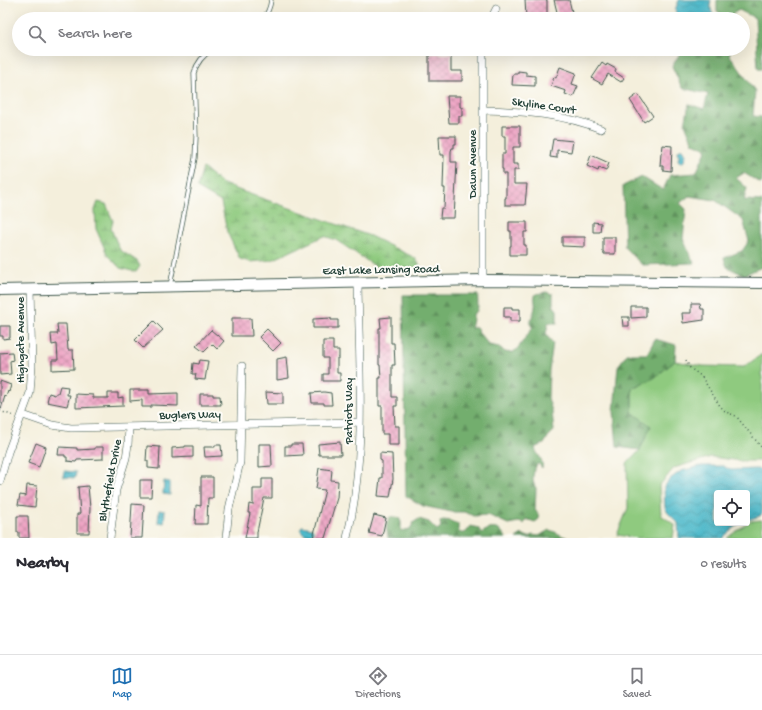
<!DOCTYPE html>
<html lang="en">
<head>
<meta charset="utf-8">
<style>
  body { margin:0; font-family:"Gochi Hand",sans-serif; background:#f7f7f7; color:#2b2b33 }
  .controls { position:absolute; right:12px; bottom:12px; display:grid; overflow:hidden; border-radius:4px; box-shadow:0 4px 16px #0002 }
  .controls button { width:36px; height:36px; display:grid; place-items:center; padding:0; border:0; border-bottom:1px solid #e1e1e2; background:#fff; color:#2b2b33; font:20px sans-serif }
  .list { margin:0; padding:0; list-style:none }
  h2 { display:flex; justify-content:space-between; align-items:center; height:52px; margin:0; padding:0 16px; font-size:17px }
  h2 small { font-size:13px; font-weight:400; color:#7c7c81 }
  .icon { flex:none; width:22px; height:22px; fill:none; stroke:currentColor; stroke-width:2; stroke-linecap:round; stroke-linejoin:round }
  .map { position:relative; flex:none; width:762px; height:538px; overflow:hidden }
  .search { position:absolute; background:#fff; box-shadow:0 4px 16px #0002; left:12px; right:12px; top:12px; height:44px; display:flex; align-items:center; gap:10px; box-sizing:border-box; padding:0 14px; border-radius:22px; color:#7c7c81; font-size:15px }
  .sheet { height:116px; background:#fff }
  nav { display:flex; justify-content:space-around; align-items:center; box-sizing:border-box; height:56px; border-top:1px solid #e1e1e2; background:#fff; font-size:11px; color:#7c7c81 }
  nav a { display:grid; justify-items:center; gap:2px }
  nav .on { color:#1f6fb2 }
  .map>svg:first-child { display:block }
  .grass { fill:#8fca7f; stroke:#57845a }
  .forest { fill:url(#forest-firs); stroke:#497651 }
  .wetland { fill:url(#wetland-marsh); stroke:#57845a }
  .water { fill:url(#water-waves); stroke:#367b7f }
  .building { fill:url(#building-cross-hatch) }
  .lines { fill:none; stroke-linecap:round; stroke-linejoin:round }
  .lane-casing { stroke:#3f584d; stroke-width:5 }
  .street-casing { stroke:#3f584d; stroke-width:8 }
  .secondary-casing { stroke:#3f584d; stroke-width:12 }
  .path { stroke:#3f584d; stroke-width:1.5; stroke-dasharray:1 3; stroke-linecap:butt }
  .lane { stroke:#fff; stroke-width:3.5 }
  .street { stroke:#fff; stroke-width:7 }
  .secondary { stroke:#fff; stroke-width:10 }
  .labels { text-anchor:middle; stroke-width:4; stroke-linejoin:round; paint-order:stroke }
  .street-label { font-size:12px; fill:#1f3d34; stroke:#fdfcf7 }
</style>
</head>
<body>
<div class="map">
<svg width="762" height="538" viewBox="0 0 762 538">
  <defs>
    <pattern id="forest-firs" width="22" height="20" patternUnits="userSpaceOnUse"><rect width="22" height="20" fill="#73ae6e"/><path d="M5 1l3.5 6h-7zM16 11l3.5 6h-7z" fill="#5e8f5b"/></pattern>
    <pattern id="wetland-marsh" width="20" height="14" patternUnits="userSpaceOnUse"><rect width="20" height="14" fill="#8fca7f"/><path d="M1 5h8M5 5V1M11 12h8M15 12V8" fill="none" stroke="#74a569"/></pattern>
    <pattern id="water-waves" width="16" height="10" patternUnits="userSpaceOnUse"><rect width="16" height="10" fill="#4eb9ca"/><path d="M0 5q4-4 8 0t8 0" fill="none" stroke="#4098a5"/></pattern>
    <pattern id="building-cross-hatch" width="8" height="8" patternUnits="userSpaceOnUse"><rect width="8" height="8" fill="#eea4c4"/><path d="M0 0l8 8M0 8l8-8" fill="none" stroke="#c087a0"/></pattern>
  </defs>
  <rect width="100%" height="100%" fill="#fdfcf7"/>
  <filter id="ink" filterUnits="userSpaceOnUse"><feTurbulence type="fractalNoise" baseFrequency=".025" numOctaves="2"/><feDisplacementMap in="SourceGraphic" scale="8" xChannelSelector="R" yChannelSelector="G"/><feConvolveMatrix kernelMatrix="1 2 1 2 8 2 1 2 1" color-interpolation-filters="sRGB"/></filter>
  <filter id="wash" filterUnits="userSpaceOnUse"><feTurbulence type="fractalNoise" baseFrequency=".012" numOctaves="4" result="noise"/><feDisplacementMap in="SourceGraphic" scale="16" xChannelSelector="R" yChannelSelector="G"/><feGaussianBlur stdDeviation="0.9" result="paint"/><feColorMatrix in="noise" values="0 0 0 0 0 0 0 0 0 0 0 0 0 0 0 0 0 1.4 0 .05"/><feComposite in="paint" operator="in"/></filter>
  <g filter="url(#wash)">
    <rect width="100%" height="100%" fill="#f4efdc"/>
    <path class="grass" d="M762 354V461H741L711 457 674 468 659 486 661 515 675 525 673 538H638L617 535 628 508 627 464 640 450 632 412V388L654 378 675 361 703 366 744 367Z
      M762 520V538H727L750 521Z"/>
    <path class="forest" d="M717 0H762V69H758L755 18 739 10 726 18 717 11Z
      M683 49H732L729 54 755 91 753 116 762 117V182L760 183 744 173 736 178 747 188 744 200 762 201V267L744 275 727 267 724 258 742 251 749 241 743 220 715 200 689 196 680 203 686 209 683 239 694 263 642 265 625 248 623 186 642 177 663 190 670 175 696 173 707 149 693 143 685 124 689 104 704 109 708 94 682 88 672 66Z
      M546 292 553 294V305L557 310V323H548L546 335 553 343 549 370 548 398 552 411 554 431 548 437 544 444 536 447 535 449C538 456 544 460 542 468L539 464H537C533 472 531 481 536 488L535 510 538 514 539 519 535 522 526 519 524 524 519 522 508 524 488 515 474 516 464 512H452L423 506 406 496 403 295H478C477 298 479 306 477 311L473 314V319L471 329 474 327 477 328 478 332 489 345 499 347 505 352 512 353 518 348 533 327 531 326C530 317 534 315 535 307 536 302 533 299 536 294Z
      M655 339 676 345 675 361 654 378 632 388V412L651 426 640 450 617 447 614 411 618 366 627 354H647Z
      M390 517 399 518 401 522V531L410 529 414 522 419 519 429 522 437 530 441 527 440 522 443 520 451 521 458 524V530L460 533C467 534 467 530 471 526L478 528 482 533C490 526 501 527 506 538H388C387 530 385 525 390 517Z
      M549 530C555 531 561 536 568 538H516L522 534 528 537H531L532 535 539 536Z"/>
    <path class="wetland" d="M203 168 221 183 241 191 370 236 415 258 421 267 381 270 336 240 324 236 272 260 250 262 240 259 227 232 221 202 197 188Z
      M98 202 106 204 113 221 111 229 120 250 137 261 140 266 136 272 120 268 108 256 96 229 95 210Z"/>
    <path class="water" d="M679 0H711C709 6 712 15 716 19H678L675 10Z
      M681 148 683 150 686 155 684 161 681 163 678 160 679 155 678 151Z
      M701 466H723L731 470 756 469 762 470V513L760 516 747 520V493H717V523H740L731 530 723 538H679L678 523 668 513 665 508 664 487 670 479 681 471Z
      M64 471 76 472 75 478 64 477Z
      M164 481 170 482V495L163 494Z
      M159 510 165 511 164 523 158 522Z
      M302 526 312 528 313 530V533L309 535 304 534 300 529Z"/>
    <g id="blocks">
      <path class="building" d="M525 0H547V17H526Z
        M554 0H569L572 12 558 16Z
        M429 54H451V71H462V81H429Z
        M602 63 606 66 607 64 616 69 615 72 624 78 621 82 608 74 602 84 593 79 592 78Z
        M560 67 576 73 572 84 578 86 573 97 565 94 566 91 551 86 554 77 556 78Z
        M518 71 526 72V75L535 76V86L512 85 513 74H518Z
        M638 94 653 116 644 122 630 100Z
        M447 96H460V107H462V116H459V123H449Z
        M502 126H520V147H513V164H518V170H514V184H527L525 205H505V198H506V174H503V169H502V154H505V136H502Z
        M439 136H456V144H454V148H452L451 151V162H457L454 218H440L441 208H444L445 188H443L444 155H440Z
        M553 139 573 141 571 152 557 150V158L550 157Z
        M663 145 672 146 671 171 663 170V166H660L661 153H662Z
        M591 155 609 163 606 171 599 168 598 171 587 166Z
        M509 222H527V232H524V245H526V255H510V246H511V231H509Z
        M593 222 601 223 600 232H593Z
        M562 237H585V247L562 246Z
        M603 237H615V254H604V252H603Z
        M691 304H700L701 309H704V320L683 323 682 313H691Z
        M504 307H512V309H520V321H510V317H504Z
        M631 307H646V317L631 318Z
        M391 317V343H394L395 365H392V397H397V406H394L395 426H399V445H388V434H382V406H379V378H381L380 365H379V328H381L380 318Z
        M622 317H629V326H623Z
        M232 318H251L252 336H232Z
        M331 318V320H338V328H313V319Z
        M154 321 163 330 143 348 135 340Z
        M57 324H66L68 350H73L74 369 52 370V360H58L57 344 52 345 51 334H58Z
        M0 326H10V338L3 339V336H0Z
        M267 329 281 343 273 351 259 337Z
        M211 330 224 341 217 349 212 344 204 352 196 346Z
        M323 341H333V350H339V358H337V373H340V381H323V374H328V358H323Z
        M12 352 13 360 10 361 11 374 0 375V353Z
        M287 357 289 378 277 380V359Z
        M200 360 208 361 205 380 195 379 196 374H192L193 363 199 364Z
        M0 381 11 385 9 392 8 391 6 397 5 396 1 409H0Z
        M60 386 68 387 67 395H70L67 406 47 402 49 393 55 395 56 393H58Z
        M130 390H149V394L178 393V406L151 405V407H142V400L130 401Z
        M266 392 283 393V404H267Z
        M324 392 331 393 332 405H324V403H312L311 393Z
        M108 393H118V398L123 397V406L76 408V394L93 395V398H108Z
        M200 394H213V396H220L221 405H200Z
        M340 442 341 455H319L318 444Z
        M36 443 46 447 39 467 28 463Z
        M259 444H271L272 466 259 467Z
        M291 444H302L303 455 285 456V446H291Z
        M215 445H221L222 456 205 457 204 447H215Z
        M147 446 160 447 159 469 148 468V461H146Z
        M185 446H193V457L172 458V448L185 447Z
        M59 447 77 448V450L95 449V447H103V459L77 460 76 462 67 461V457H65V455H58Z
        M380 453 392 454 393 479 390 497 378 496 380 478H382V461L380 460Z
        M319 468 332 470 331 480 338 481 337 498 325 538H313L325 490 316 489Z
        M201 477H213V498H208L207 524H195L196 505 201 506Z
        M262 479H272V498H264L257 532V538H245L250 513H248L249 504 253 505V489H262Z
        M140 480H152L151 497H140Z
        M27 485 37 486 35 507 18 505 20 495 26 496Z
        M88 486 90 508 89 533H77V514H80L78 487Z
        M132 504 144 505 142 538H130Z
        M374 515 386 518 382 536 369 533Z
        M17 516H28L29 538H19V532H17Z"/>
    </g>
  </g>
  <g filter="url(#ink)">
    <use href="#blocks" fill-opacity="0" stroke="#3f584d" stroke-width="1"/>
    <g class="lines">
      <defs>
        <path id="lane" d="M263 19C268 13 270 8 271 0
          M170 286 195 158 196 137 194 73C197 62 203 55 213 49"/>
        <path id="street" d="M491 19 496 9
          M483 49V280
          M483 110C523 111 563 114 601 129
          M23 415 52 425 71 428 360 422
          M0 481 8 452 30 393 32 366 30 289
          M110 538 116 490 126 458 128 445 129 427
          M226 538 229 509 240 462 242 366
          M347 538C367 456 359 367 358 283"/>
        <path id="secondary" d="M0 290 483 280 762 283"/>
      </defs>
      <use href="#lane" class="lane-casing"/>
      <use href="#street" class="street-casing"/>
      <use href="#secondary" class="secondary-casing"/>
      <path class="path" d="M686 360 690 368 701 376 720 406 726 412 736 416 762 448
        M0 411 14 416"/>
      <use href="#lane" class="lane"/>
      <use href="#street" class="street"/>
      <use href="#secondary" class="secondary"/>
    </g>
  </g>
  <g class="labels">
    <g class="street-label">
      <text transform="translate(544 105) rotate(8)" y="4">Skyline Court</text>
      <text transform="translate(472 164) rotate(-90)" y="4">Dawn Avenue</text>
      <text transform="translate(381 269) rotate(-1)" y="4">East Lake Lansing Road</text>
      <text transform="translate(20 340) rotate(-90)" y="4">Highgate Avenue</text>
      <text transform="translate(348 411) rotate(-90)" y="4">Patriots Way</text>
      <text transform="translate(190 414) rotate(-1)" y="4">Buglers Way</text>
      <text transform="translate(109 480) rotate(-79)" y="4">Blythefield Drive</text>
    </g>
  </g>
</svg>
<div class="controls">
<button><svg class="icon" aria-label="locate" viewBox="0 0 24 24"><circle cx="12" cy="12" r="6"/><path d="M12 2v4M12 18v4M2 12h4M18 12h4"/></svg></button>
</div>
<div class="search"><svg class="icon" aria-label="search" viewBox="0 0 24 24"><circle cx="10" cy="10" r="6"/><path d="M15 15l6 6"/></svg>Search here</div>
</div>
<section class="sheet">
<h2>Nearby<small>0 results</small></h2>
<ul class="list">
</ul>
</section>
<nav>
<a class="on"><svg class="icon" aria-label="map" viewBox="0 0 24 24"><path d="M3 6l6-2 6 2 6-2v14l-6 2-6-2-6 2zM9 4v14M15 6v14"/></svg>Map</a>
<a><svg class="icon" aria-label="directions" viewBox="0 0 24 24"><path d="M12 3l9 9-9 9-9-9zM9 14v-3h6M13 9l2 2-2 2"/></svg>Directions</a>
<a><svg class="icon" aria-label="saved" viewBox="0 0 24 24"><path d="M7 4h10v16l-5-4-5 4z"/></svg>Saved</a>
</nav>
</body>
</html>
